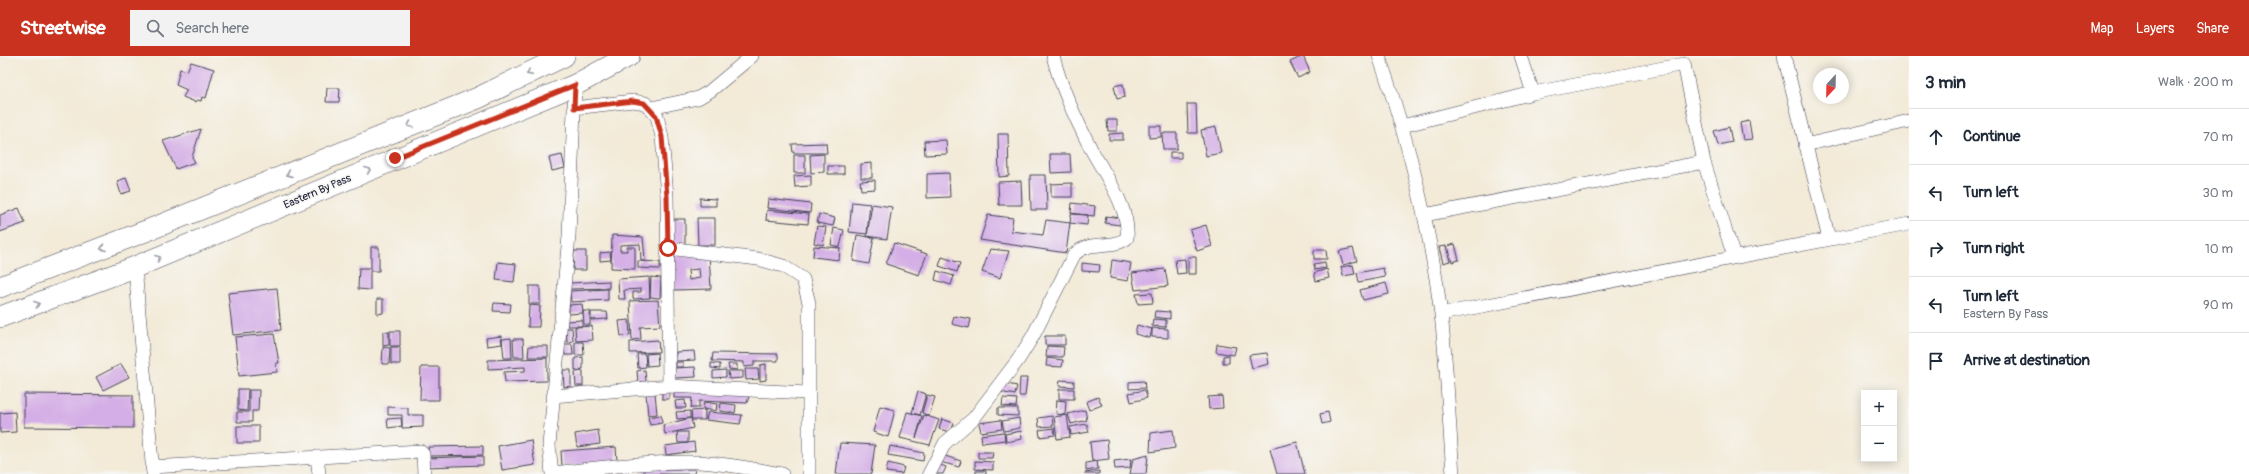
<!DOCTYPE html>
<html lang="en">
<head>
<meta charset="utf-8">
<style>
  body { margin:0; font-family:Pangolin,sans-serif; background:#f2f2f3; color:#1f2937 }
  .controls { position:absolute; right:12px; bottom:12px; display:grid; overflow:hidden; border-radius:0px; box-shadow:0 2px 10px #0003 }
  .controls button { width:36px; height:36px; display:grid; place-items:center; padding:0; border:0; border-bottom:1px solid #e0e1e3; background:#fff; color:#1f2937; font:20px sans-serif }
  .compass { position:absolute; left:1813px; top:12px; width:36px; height:36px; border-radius:50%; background:#fff; box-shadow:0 2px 10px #0003; rotate:202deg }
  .stop { position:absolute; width:12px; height:12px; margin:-9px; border:3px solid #c8321e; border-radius:50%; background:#fff }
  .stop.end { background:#c8321e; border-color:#fff; box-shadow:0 1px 4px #0008 }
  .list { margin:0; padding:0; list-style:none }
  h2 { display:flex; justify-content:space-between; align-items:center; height:52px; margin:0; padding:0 16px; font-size:17px }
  h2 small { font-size:13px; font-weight:400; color:#747a83 }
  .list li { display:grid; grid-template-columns:26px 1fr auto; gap:12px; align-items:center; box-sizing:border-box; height:56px; padding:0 16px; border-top:1px solid #e0e1e3 }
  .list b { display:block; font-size:15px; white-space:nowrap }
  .list p { margin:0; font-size:13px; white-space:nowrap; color:#747a83 }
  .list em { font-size:13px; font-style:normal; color:#747a83 }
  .icon { flex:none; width:22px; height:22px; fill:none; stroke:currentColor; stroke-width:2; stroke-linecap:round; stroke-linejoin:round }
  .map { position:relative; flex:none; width:1909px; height:418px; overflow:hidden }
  header { display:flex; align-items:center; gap:24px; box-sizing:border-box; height:56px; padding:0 20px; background:#c8321e; color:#fff }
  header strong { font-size:19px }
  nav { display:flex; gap:22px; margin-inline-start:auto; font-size:14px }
  .search { width:280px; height:36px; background:#f2f2f3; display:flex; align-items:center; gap:10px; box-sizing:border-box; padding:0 14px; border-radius:0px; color:#747a83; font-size:15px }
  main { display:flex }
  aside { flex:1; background:#fff }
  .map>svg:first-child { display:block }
  .building { fill:#d4aee6; fill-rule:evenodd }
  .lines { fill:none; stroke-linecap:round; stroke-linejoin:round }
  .street-casing { stroke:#414052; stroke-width:14 }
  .primary-casing { stroke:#414052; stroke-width:22 }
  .street { stroke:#fff; stroke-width:13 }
  .primary { stroke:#fff; stroke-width:21 }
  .oneway { stroke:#9c9ca7 }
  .route { stroke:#c8321e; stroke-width:5 }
  .labels { text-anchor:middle; stroke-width:3.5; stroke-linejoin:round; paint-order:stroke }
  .street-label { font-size:11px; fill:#22223b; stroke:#f6f6f2 }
</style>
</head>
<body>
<header>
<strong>Streetwise</strong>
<div class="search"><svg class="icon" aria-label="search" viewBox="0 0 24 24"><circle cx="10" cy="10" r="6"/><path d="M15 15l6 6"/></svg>Search here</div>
<nav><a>Map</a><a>Layers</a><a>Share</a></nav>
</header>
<main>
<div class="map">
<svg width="1909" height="418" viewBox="0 0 1909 418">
  <rect width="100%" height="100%" fill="#f6f6f2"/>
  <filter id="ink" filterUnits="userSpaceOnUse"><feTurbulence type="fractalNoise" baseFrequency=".025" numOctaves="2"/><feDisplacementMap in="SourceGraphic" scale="8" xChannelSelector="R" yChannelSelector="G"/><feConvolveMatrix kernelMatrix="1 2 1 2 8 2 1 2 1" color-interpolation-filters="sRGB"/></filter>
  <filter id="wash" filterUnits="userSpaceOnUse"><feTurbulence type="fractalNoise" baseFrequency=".012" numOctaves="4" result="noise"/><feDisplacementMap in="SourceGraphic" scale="16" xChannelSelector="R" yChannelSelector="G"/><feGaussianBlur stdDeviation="0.9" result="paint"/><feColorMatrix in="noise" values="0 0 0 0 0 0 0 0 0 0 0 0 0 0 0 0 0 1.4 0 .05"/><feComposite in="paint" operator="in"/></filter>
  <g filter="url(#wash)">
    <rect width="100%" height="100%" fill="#f3ead7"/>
    <g id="blocks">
      <path class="building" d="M1303 0 1310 16 1298 22 1290 6Z
        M191 6 214 13 206 42 202 41 201 45 197 44 195 46 183 41 187 34 176 29 180 13 187 15Z
        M1123 28 1125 41 1117 43 1114 30Z
        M327 32H340L339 46H326Z
        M1187 48H1196L1197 77H1188Z
        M1107 64H1117V75H1108Z
        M1749 65 1752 83 1743 84 1740 67Z
        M1149 70H1161V81L1149 82Z
        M1216 71 1221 97 1206 100 1201 74Z
        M1729 71 1732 86 1718 89 1714 75Z
        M201 73 192 101 195 106 176 113 163 85Z
        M1123 77V84H1109V78Z
        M1162 77H1177V93H1163Z
        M998 78H1008L1009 120 999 121Z
        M946 84 947 98 925 99 924 85Z
        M826 87 827 97H793L792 88Z
        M1170 96H1181V102H1170Z
        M824 98V116L811 117 810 99Z
        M1050 98H1070L1071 116 1051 117Z
        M562 99 565 112 552 115 549 102Z
        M794 99H805V117H794Z
        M872 107V122H861V108Z
        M828 110H844V118H828Z
        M949 117 950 141 927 142V118Z
        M811 119V130L795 131 794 120Z
        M1030 119H1046L1047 154H1031Z
        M126 122 131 135 121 138 117 125Z
        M875 124V133L861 134 860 125Z
        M1021 125 1022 149H999L998 126Z
        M1072 127V141H1051V128Z
        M700 142 716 143V150H700Z
        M768 143 811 148 810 157 767 152Z
        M852 146 870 148 867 178 849 176Z
        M1072 147 1095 150 1094 160 1071 157Z
        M872 148 892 151 887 183 867 180Z
        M19 152 25 167 0 176V159Z
        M767 154 809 158 808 168 766 164Z
        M819 158 835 162 833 170 817 167Z
        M1071 158 1088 159 1087 169 1070 167Z
        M988 159 1013 162 1011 175 1043 179 1046 164 1070 167 1066 197 980 184Z
        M1106 160 1121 162 1120 169 1105 167Z
        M697 162H715V189H698Z
        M670 163H685V189H671Z
        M1206 169 1212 190 1197 195 1190 174Z
        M817 170 826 171 823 189 814 187Z
        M834 172 844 174 840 191 831 189Z
        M612 179 643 181 645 205H641L640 188 620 189V195H627V191H635V213L611 212Z
        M857 179 874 182 869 208 853 205Z
        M894 187 927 198 919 219 886 208Z
        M1455 188 1459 204 1452 206 1448 190Z
        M814 190 840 192 839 204 813 201Z
        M1446 190 1450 205 1443 207 1439 191Z
        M371 191H379V215H370V234L358 233 359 212H371Z
        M1353 192 1357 205 1343 209 1339 195Z
        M990 193 1009 195 1000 222 982 216Z
        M1314 194H1326L1327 203H1314Z
        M574 195H586V214H573Z
        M610 196 611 204 600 205V197Z
        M709 198 711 233 674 234 673 199ZM699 213 700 222 689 224 688 214Z
        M942 201 960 207 957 216 939 210Z
        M1188 201H1196V218H1188Z
        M1185 203 1186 217 1177 218 1175 204Z
        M1112 204 1131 207 1128 225 1110 222Z
        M638 205 660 206V213L638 212Z
        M498 206 516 208 514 226 496 224Z
        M1325 206 1326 212 1315 214 1314 208Z
        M1082 207 1100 209 1099 216 1082 215Z
        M1353 209 1355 218 1343 220 1341 211Z
        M1383 212 1385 221 1359 226 1357 217Z
        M1165 213 1168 230 1135 234 1132 217Z
        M1327 213 1329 222 1316 225 1314 217Z
        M937 215 954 220 951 229 935 224Z
        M649 221 650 242 633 243V236H641V233L624 234 625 243H619L618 223Z
        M651 221 661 222 660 242 650 241Z
        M609 225V232L570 233V227Z
        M1386 227 1389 238 1363 244 1360 234Z
        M529 230H540V248H529Z
        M277 232 281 274 233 279 228 237Z
        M608 233V244L571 246 570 235Z
        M1152 237 1153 247 1138 248 1136 238Z
        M377 243H383V257L377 258Z
        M658 244 660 270 640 271 641 283 632 284 630 245Z
        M494 247 511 248 510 256 493 255Z
        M582 248 583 257 569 258V249Z
        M529 249 540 250 539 271H528Z
        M583 255H590V269H584Z
        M1155 255 1170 256V263L1154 261Z
        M591 256H607L608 263 591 264Z
        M954 260 971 263 969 272 952 268Z
        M1153 263 1166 264V271L1152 270Z
        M582 264V270H567V265Z
        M629 264 630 279 621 280 619 265Z
        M1137 269 1152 273 1150 282 1135 278Z
        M592 270 593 284 576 285 575 271Z
        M566 272H572L573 285 567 286Z
        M1152 272 1168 273V282L1152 281Z
        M390 275H400V290H390Z
        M383 276H389V289L383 290Z
        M274 278 279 307H276L277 316 239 320 235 281Z
        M501 280 502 288 487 290 486 282Z
        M1045 280H1065V289H1045Z
        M511 282 512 302H504L502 283Z
        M513 283H523L524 301H514Z
        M658 284 659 296 630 297V286Z
        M575 286H583L584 299H575Z
        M564 288H572L573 299H565Z
        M1217 288 1236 291 1234 299 1216 296Z
        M529 290H548V301H528Z
        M1047 290 1064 291 1063 301H1046Z
        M383 291 390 292 389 308H382Z
        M391 291H400V308H391Z
        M694 295 695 304 676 305V296Z
        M657 297 658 309 647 310 646 298Z
        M713 297 778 298V305H754V310L744 311V306L712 305Z
        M1267 297 1269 308 1252 312 1249 299Z
        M637 298H645L646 311 638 312Z
        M1229 299V307H1223V300Z
        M583 301V313L575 314V302Z
        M547 302V325L505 326 504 316 525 315V311L488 313V304Z
        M1047 302 1063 304 1062 311 1046 310Z
        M676 306H683V311H676Z
        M711 307 720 308V313L711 312Z
        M121 308 129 321 103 334 96 321Z
        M728 308H737V314L729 313Z
        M766 308V324L760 325V309Z
        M421 311H439V344H420Z
        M695 311 696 321 675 322V312Z
        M745 313H758L759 323 746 324Z
        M563 314H571V330L564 331Z
        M645 314 646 326H638L637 315Z
        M726 314V321L713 322V315Z
        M583 315V330H576L575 316Z
        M728 315H743V322L729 323Z
        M1020 322H1027L1025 340H1019Z
        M1060 324 1074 325V331L1059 330Z
        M1144 325 1145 332 1129 333V326Z
        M1002 327 1017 330 1015 339 1000 336Z
        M238 333H248L247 355 238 354Z
        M1059 333H1074V343H1059Z
        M249 334H259L258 355H252V366H237V356H249Z
        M662 334H669V343H662Z
        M674 334 750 337 747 347 699 345V352H691L692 342H674Z
        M1145 334 1147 342 1131 346 1129 337Z
        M918 335 926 338 920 359 912 357Z
        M655 337 657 358 648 359 646 338Z
        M24 338 133 339V372L24 371Z
        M927 339 935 341 929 360 922 357Z
        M1222 340 1223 352 1209 353 1208 341Z
        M1098 341 1102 349 1089 354 1086 346Z
        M1003 342 1017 343 1016 351 1002 350Z
        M685 344 686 352H676L675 345Z
        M1057 344 1066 345 1065 359 1056 358Z
        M704 346 717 348 716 355 703 353Z
        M721 347 736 349 735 357 720 355Z
        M880 350 895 354 888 381 873 376Z
        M388 351 408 352V359H423V371L402 372V359H388Z
        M998 352H1018V360L998 359Z
        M705 354V364H692L691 355Z
        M1085 354 1087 364 1071 368 1068 358Z
        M690 355V362L677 363 676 356Z
        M15 356 16 376 0 377V357Z
        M708 356 742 359 740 368 706 364Z
        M907 356 922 360 916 382 924 359 939 364 930 389 900 382Z
        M1328 356 1330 366 1322 368 1320 358Z
        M661 359 662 367 650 369 648 361Z
        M1067 359 1070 381 1057 383 1054 361Z
        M1052 360 1053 370 1039 371 1038 362Z
        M401 362 402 370 388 372 387 363Z
        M691 362 693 372 665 378 663 369Z
        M1019 362 1020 372 1004 375 1002 365Z
        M942 363 954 367 951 376 939 373Z
        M1001 364 1002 373 981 376 979 367Z
        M1087 368 1089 376 1071 379 1070 371Z
        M237 370H259V387H237Z
        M1054 372 1055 379 1040 381 1039 374Z
        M598 374 600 388 577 391 575 378Z
        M1173 374 1175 392 1150 396 1151 377Z
        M1021 375 1022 383 1006 386 1005 378Z
        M677 376H688V387H678Z
        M1004 376 1005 384 982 387 981 379Z
        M531 384 535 409 502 414 498 390Z
        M1107 384 1109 403 1092 405 1090 386Z
        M694 386 695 395 666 399 665 390Z
        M1297 386 1305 418H1277L1270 393Z
        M840 387 875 389 871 418H836Z
        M483 390V399L429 400 428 391Z
        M890 390 924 397 923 405 888 399Z
        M616 391 617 406 562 410 561 395Z
        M978 396H993L992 402H978Z
        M942 399 961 405 959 411 940 406Z
        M1148 399 1146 418H1130L1133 403Z
        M483 400V409L427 411V402Z
        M1131 403 1130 412 1115 413 1114 405Z
        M975 405 993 406V414L975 413Z
        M1097 405 1098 413 1086 415V407Z
        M888 407 904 411 902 418 886 416Z
        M938 408 946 411 943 418H935Z
        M644 413H695L694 418H644Z
        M976 415H986V418H976Z
        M1099 415V418H1085V417Z"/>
    </g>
  </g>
  <g filter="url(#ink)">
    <use href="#blocks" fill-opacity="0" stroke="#414052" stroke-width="1"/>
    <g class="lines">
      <defs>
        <path id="street" d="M1379 0C1408 83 1430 171 1441 258 1447 311 1449 365 1453 418
          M1521 0 1533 37
          M1784 0 1829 183
          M574 52 633 45 645 47 657 60 662 81 667 140 669 330
          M651 52 698 42 710 35 752 0
          M1402 70 1533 37 1684 8 1704 106 1734 201
          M1805 89 1909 65
          M1424 159 1704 106
          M668 192 758 203 783 210 803 223 809 247V418
          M135 211 153 418
          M1441 258 1909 168
          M553 340 669 330 808 337
          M317 401 319 418
          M152 411 420 395 423 398 424 418
          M552 417C600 412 648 405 696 406 725 407 753 413 782 418
          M552 418 549 389 569 180 575 29
          M929 418 945 387 974 362 1018 304 1033 280 1074 199C1088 183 1112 194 1127 182 1130 152 1105 119 1091 93 1076 63 1061 32 1053 0"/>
        <path id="primary" d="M0 231 151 173 478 42 564 0
          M0 261 135 211 575 29 629 0"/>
      </defs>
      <use href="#street" class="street-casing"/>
      <use href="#primary" class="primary-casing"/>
      <use href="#street" class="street"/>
      <use href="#primary" class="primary"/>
    </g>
    <defs><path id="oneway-chevron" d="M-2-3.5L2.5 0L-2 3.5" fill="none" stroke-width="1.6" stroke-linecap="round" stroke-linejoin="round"/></defs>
    <g class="oneway">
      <use href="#oneway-chevron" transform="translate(529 17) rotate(154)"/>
      <use href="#oneway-chevron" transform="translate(410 69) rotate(158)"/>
      <use href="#oneway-chevron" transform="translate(368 114) rotate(-23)"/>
      <use href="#oneway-chevron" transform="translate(289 118) rotate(158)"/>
      <use href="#oneway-chevron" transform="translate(103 192) rotate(159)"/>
      <use href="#oneway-chevron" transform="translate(158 202) rotate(-23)"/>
      <use href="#oneway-chevron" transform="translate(37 248) rotate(-20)"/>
    </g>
  </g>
  <g class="lines" filter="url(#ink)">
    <path class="route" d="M395 102 575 29 574 52 633 45 644 47 656 60 662 81 667 140 668 192"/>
  </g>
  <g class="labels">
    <g class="street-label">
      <text transform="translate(317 135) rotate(-23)" y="4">Eastern By Pass</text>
    </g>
  </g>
</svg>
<div class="controls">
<button>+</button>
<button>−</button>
</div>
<svg class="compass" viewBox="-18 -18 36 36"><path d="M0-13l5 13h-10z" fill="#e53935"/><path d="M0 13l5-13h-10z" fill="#747a83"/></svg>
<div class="stop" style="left:668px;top:192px"></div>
<div class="stop end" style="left:395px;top:102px"></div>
</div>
<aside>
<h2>3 min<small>Walk · 200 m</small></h2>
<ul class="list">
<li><svg class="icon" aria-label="ahead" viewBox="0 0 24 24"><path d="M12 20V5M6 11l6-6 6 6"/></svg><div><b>Continue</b></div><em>70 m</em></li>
<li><svg class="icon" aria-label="left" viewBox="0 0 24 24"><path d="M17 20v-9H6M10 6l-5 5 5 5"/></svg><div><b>Turn left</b></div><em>30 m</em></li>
<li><svg class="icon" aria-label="right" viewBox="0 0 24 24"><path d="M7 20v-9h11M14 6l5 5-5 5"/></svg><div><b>Turn right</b></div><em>10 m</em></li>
<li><svg class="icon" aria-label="left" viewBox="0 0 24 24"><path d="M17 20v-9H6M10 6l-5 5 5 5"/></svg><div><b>Turn left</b><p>Eastern By Pass</p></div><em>90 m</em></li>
<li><svg class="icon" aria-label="arrive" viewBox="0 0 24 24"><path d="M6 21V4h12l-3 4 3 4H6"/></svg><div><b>Arrive at destination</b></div></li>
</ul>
</aside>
</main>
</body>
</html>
